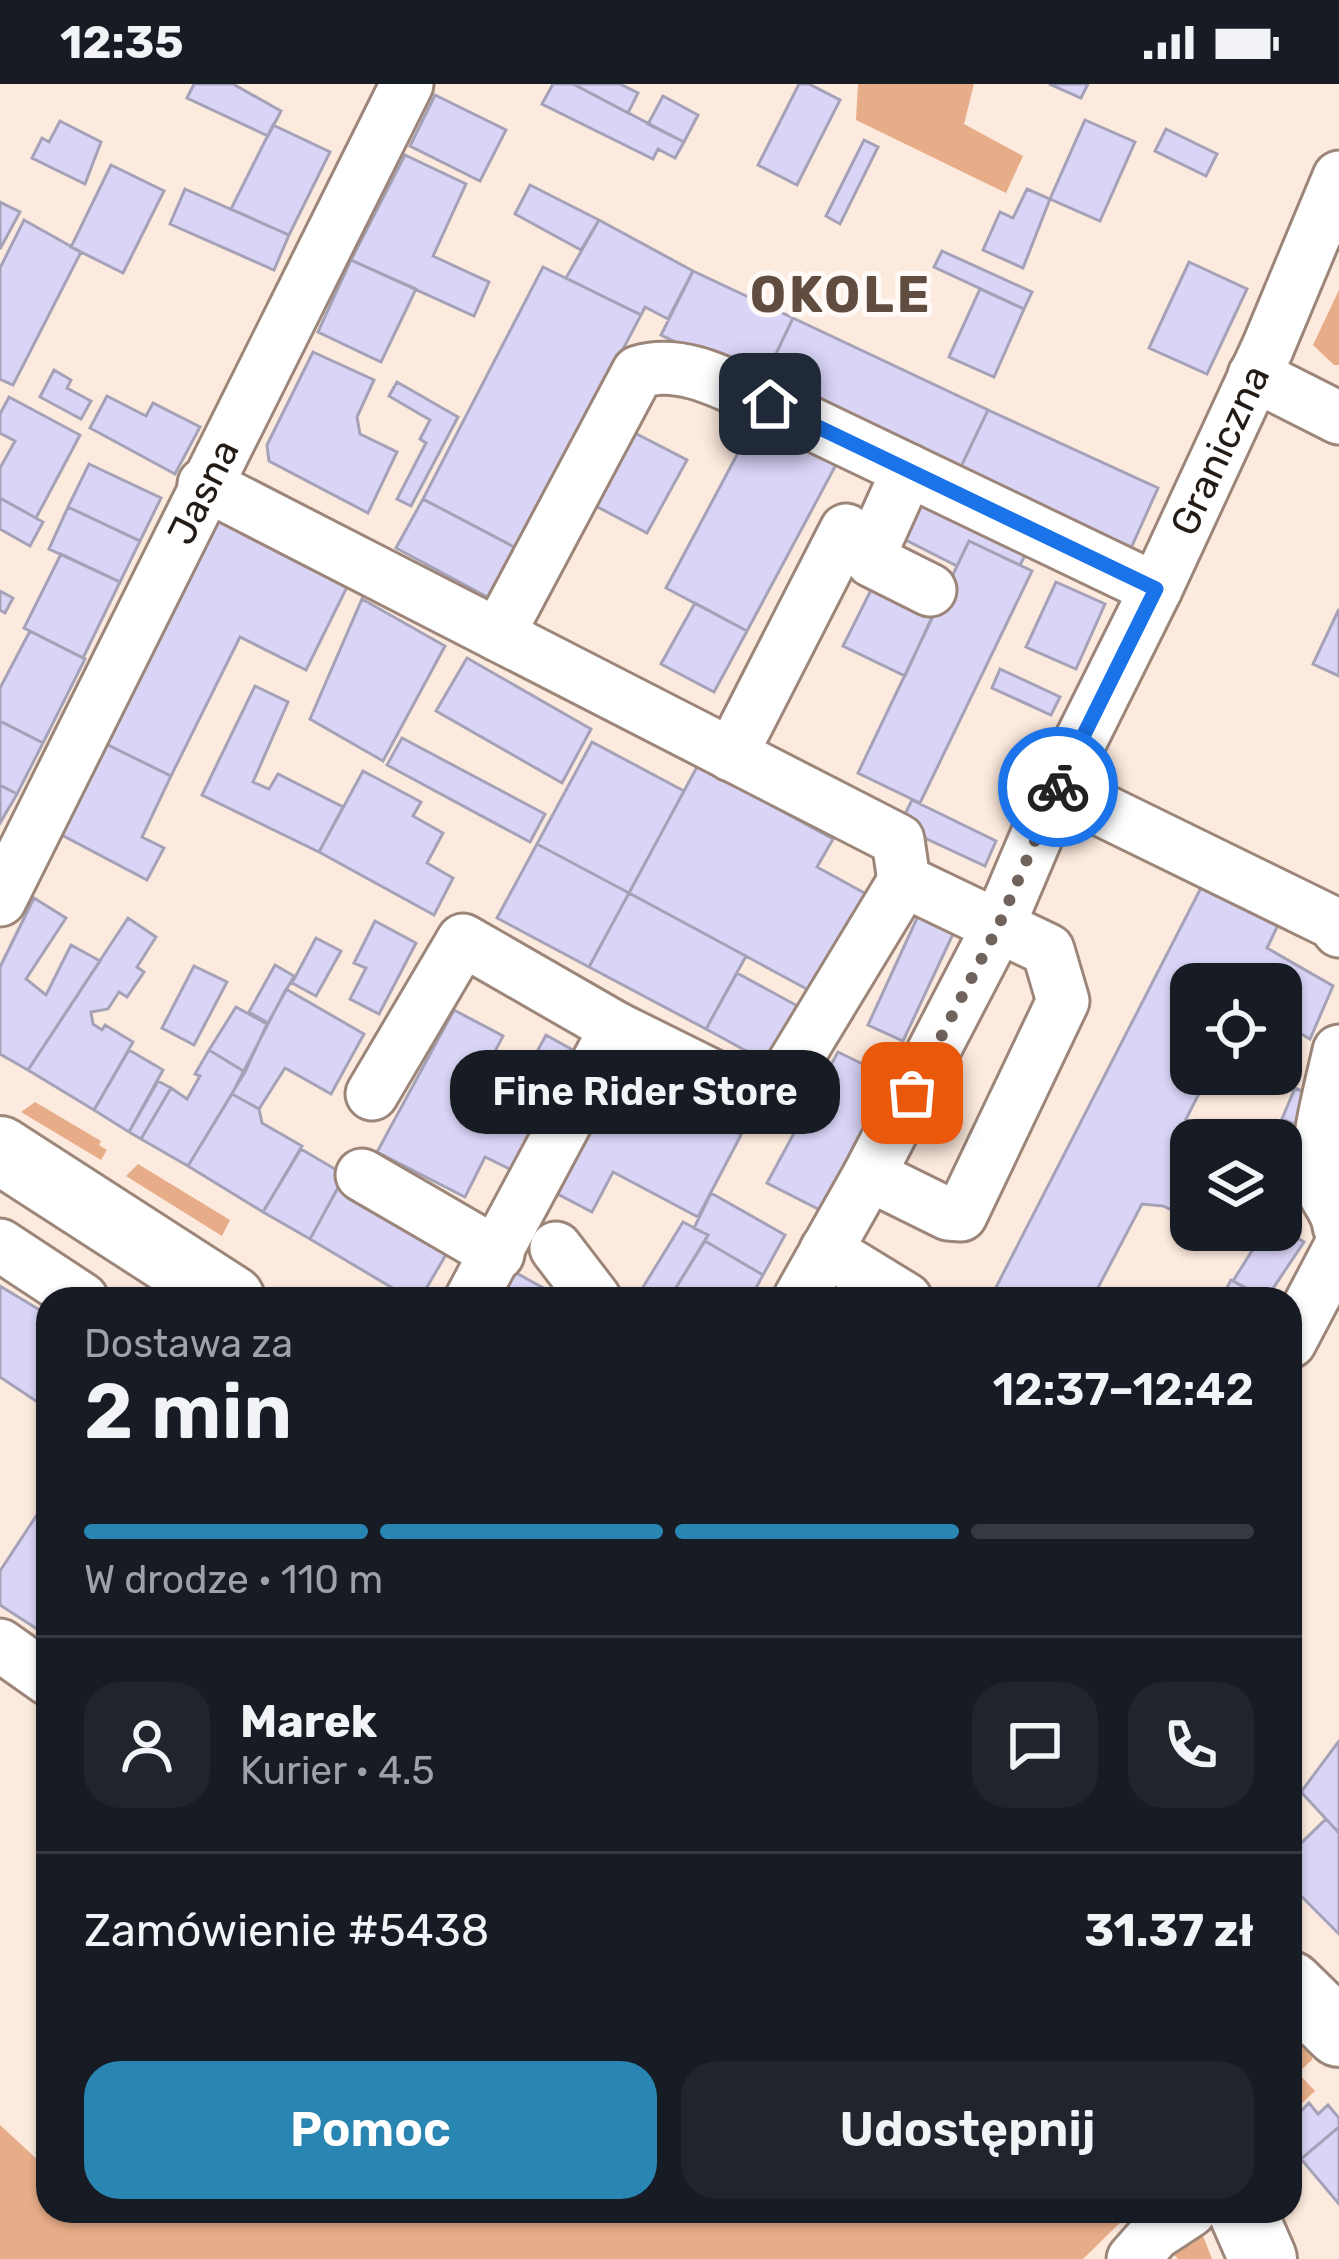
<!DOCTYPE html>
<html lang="pl">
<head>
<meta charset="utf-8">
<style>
  body { margin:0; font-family:Rubik,sans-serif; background:#20242c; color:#f1f3f6; height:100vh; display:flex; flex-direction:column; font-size:45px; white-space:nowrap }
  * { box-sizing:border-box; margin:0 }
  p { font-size:39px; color:#9ea1a6 }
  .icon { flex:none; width:66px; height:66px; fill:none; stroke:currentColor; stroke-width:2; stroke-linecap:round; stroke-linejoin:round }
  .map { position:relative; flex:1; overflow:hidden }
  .panel { position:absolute; left:36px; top:1203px; width:1266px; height:936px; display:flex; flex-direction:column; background:#171b24; border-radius:36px; box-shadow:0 3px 9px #0004 }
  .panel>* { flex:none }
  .controls { position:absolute; left:1170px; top:879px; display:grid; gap:24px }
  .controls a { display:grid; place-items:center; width:132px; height:132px; border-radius:24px; background:#171b24; box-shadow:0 3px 9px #0004; font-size:60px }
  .pin { position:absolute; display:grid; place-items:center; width:102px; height:102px; color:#fff; margin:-51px; border-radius:24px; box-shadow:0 6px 18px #0006 }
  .courier { position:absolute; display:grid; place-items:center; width:120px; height:120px; margin:-60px; border:9px solid #1a73e8; border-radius:50%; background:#fff; color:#222; box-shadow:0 3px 15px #0007 }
  .bubble { position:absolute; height:84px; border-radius:36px; background:#171b24; box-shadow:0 3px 9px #0004; font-size:39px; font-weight:600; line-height:84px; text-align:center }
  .headline em { font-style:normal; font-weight:600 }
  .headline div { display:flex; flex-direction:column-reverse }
  .headline { display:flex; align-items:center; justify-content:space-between; height:204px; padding:0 48px }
  h1 { font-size:78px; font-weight:600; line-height:90px }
  .bar { display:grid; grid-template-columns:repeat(4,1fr); gap:18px 12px; align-content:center; height:144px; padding:0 48px }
  .bar i { height:15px; border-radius:9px; background:#363941 }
  .bar .on { background:#2985b2 }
  .bar p { grid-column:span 4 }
  .line { display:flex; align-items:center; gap:30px; padding:0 48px; border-top:3px solid #363941 }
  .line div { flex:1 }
  .round { display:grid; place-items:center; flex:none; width:126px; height:126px; border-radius:36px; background:#20242c }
  .cta { display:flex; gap:24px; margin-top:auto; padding:24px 48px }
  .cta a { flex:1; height:138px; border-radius:36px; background:#2985b2; color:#fff; font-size:48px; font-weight:600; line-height:138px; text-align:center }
  .cta a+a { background:#20242c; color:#f1f3f6 }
  .status { display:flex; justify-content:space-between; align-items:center; height:84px; padding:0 60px; background:#171b24; direction:ltr }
  .status svg { height:33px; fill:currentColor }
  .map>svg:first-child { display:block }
  .green { fill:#e7ad88 }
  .building { fill:#dad5f7; stroke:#a5a2b8; stroke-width:3 }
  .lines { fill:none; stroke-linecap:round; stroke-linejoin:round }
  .minor-casing { stroke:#9c8679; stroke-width:57 }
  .major-casing { stroke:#9c8679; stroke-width:72 }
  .minor { stroke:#fff; stroke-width:51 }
  .major { stroke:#fff; stroke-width:66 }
  .done { stroke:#6f635c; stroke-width:12; stroke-dasharray:0 21.6 }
  .route { stroke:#1a73e8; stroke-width:15 }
  .labels { text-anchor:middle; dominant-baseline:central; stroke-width:10; stroke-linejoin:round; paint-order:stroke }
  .street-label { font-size:39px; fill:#231b16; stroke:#fffaf7 }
  .district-label { font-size:51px; font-weight:bold; letter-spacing:3px; fill:#604d40; stroke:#fffaf7 }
</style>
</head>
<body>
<div class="status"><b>12:35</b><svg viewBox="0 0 49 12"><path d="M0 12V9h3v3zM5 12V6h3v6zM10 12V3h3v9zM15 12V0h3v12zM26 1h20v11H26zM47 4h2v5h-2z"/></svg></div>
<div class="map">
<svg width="1339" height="2175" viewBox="0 0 1339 2175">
  <rect width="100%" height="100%" fill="#fdeade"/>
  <!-- green -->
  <path class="green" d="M 858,0 L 974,0 L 964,40 L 1023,72 L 1006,109 L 856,36 Z
    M 1339,206 L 1339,281 L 1334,281 L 1313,261 Z
    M 35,1018 L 101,1057 L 99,1061 L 107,1066 L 101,1076 L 21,1028 Z
    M 138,1080 L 230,1136 L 222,1152 L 126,1092 Z
    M 1290,1930 L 1312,1956 L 1312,1976 L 1298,1989 L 1315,2007 L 1290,2030 Z
    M 0,2041 L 40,2078 L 48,2070 L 48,2127 L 1132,2127 L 1083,2175 L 0,2175 Z
    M 1200,2144 L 1212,2175 L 1178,2175 L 1163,2159 Z"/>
  <!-- building -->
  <path class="building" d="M 194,0 L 233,0 L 281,27 L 268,52 L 187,14 Z
    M 553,0 L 573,0 L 684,58 L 675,74 L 658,65 L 653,75 L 542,20 Z
    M 573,0 L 620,0 L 638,9 L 628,29 Z
    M 799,0 L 809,0 L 840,16 L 797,101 L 758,81 Z
    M 1049,0 L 1088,0 L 1081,14 Z
    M 435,11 L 506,46 L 480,97 L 410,62 Z
    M 663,12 L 698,31 L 684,58 L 648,40 Z
    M 1085,36 L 1135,58 L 1100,137 L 1050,115 Z
    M 60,37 L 101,58 L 85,100 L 32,74 L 42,54 L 49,58 Z
    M 273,41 L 330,68 L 289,151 L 231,125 Z
    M 1166,45 L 1217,70 L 1206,92 L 1155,67 Z
    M 864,56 L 878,63 L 840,140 L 826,132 Z
    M 405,71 L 466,100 L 433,172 L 489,198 L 474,232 L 351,176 Z
    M 111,81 L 164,107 L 123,189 L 71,163 Z
    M 530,101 L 599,136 L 581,166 L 515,130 Z
    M 185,105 L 289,151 L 274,186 L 170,140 Z
    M 1027,105 L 1050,115 L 1023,184 L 983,166 L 1000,128 L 1013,134 Z
    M 0,118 L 20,128 L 0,165 Z
    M 24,136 L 81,168 L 13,301 L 0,295 L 0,184 Z
    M 599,136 L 693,187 L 668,235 L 645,223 L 641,231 L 566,194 Z
    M 942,167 L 1032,208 L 1024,225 L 934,183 Z
    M 351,176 L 416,205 L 381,278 L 318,248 Z
    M 1189,178 L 1247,205 L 1207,290 L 1149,264 Z
    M 543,183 L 641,231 L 518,465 L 423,415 Z
    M 693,187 L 793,234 L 762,299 L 661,251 Z
    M 980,205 L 1024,225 L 994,293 L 949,273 Z
    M 793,234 L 988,326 L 957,391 L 762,299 Z
    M 313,268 L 374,296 L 357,333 L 360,350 L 397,368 L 368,429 L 269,377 L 267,361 Z
    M 54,286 L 71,296 L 67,304 L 91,317 L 81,335 L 40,313 Z
    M 397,298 L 458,333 L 411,422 L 397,415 L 426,359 L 420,355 L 430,336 L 389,312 Z
    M 107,312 L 146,332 L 153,319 L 200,343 L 175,390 L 90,344 Z
    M 9,313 L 80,351 L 36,434 L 0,414 L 0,384 L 15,357 L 0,349 L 0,330 Z
    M 988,326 L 1158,404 L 1127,473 L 957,391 Z
    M 755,337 L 838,377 L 747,547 L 666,504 Z
    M 629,346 L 687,376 L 647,449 L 590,419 Z
    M 89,380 L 161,414 L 140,457 L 68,423 Z
    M 917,400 L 1032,458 L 1020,481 L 969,457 L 957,482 L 892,449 Z
    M 0,414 L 43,438 L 30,462 L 0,445 Z
    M 423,415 L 518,465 L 491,515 L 396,464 Z
    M 68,423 L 140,457 L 120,498 L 49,465 Z
    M 221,428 L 352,493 L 306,586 L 240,553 L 171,692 L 106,660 Z
    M 969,457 L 1032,487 L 920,719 L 858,689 Z
    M 61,470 L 120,498 L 83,574 L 24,544 Z
    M 1056,498 L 1105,520 L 1076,585 L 1026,563 Z
    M 872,504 L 932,533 L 905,592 L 843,562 Z
    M 0,507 L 13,514 L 5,529 L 0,526 Z
    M 362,515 L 445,562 L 383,677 L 310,635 Z
    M 695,519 L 747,547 L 714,608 L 661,580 Z
    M 1339,525 L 1339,592 L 1313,580 Z
    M 30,547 L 85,575 L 43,659 L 0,637 L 0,604 Z
    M 467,574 L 591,645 L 562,699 L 436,627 Z
    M 1000,585 L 1060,613 L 1051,631 L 992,604 Z
    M 255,602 L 288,618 L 253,698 L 269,705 L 278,690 L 343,723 L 319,768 L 202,711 Z
    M 0,637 L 43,659 L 17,710 L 0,701 Z
    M 402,654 L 545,730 L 530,758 L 387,681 Z
    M 592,658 L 684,707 L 629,809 L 537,760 Z
    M 106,660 L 171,692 L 142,753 L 164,764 L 147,796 L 60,750 Z
    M 698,681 L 833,755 L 817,783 L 870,812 L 816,910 L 629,809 Z
    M 363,687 L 421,718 L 413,732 L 443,749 L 427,779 L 453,794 L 434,831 L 319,768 Z
    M 0,701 L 17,710 L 0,739 Z
    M 912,716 L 996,757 L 985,782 L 899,742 Z
    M 537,760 L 629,809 L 589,883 L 497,834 Z
    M 1205,796 L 1281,835 L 1267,864 L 1333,902 L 1310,955 L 1281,938 L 1281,900 L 1191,900 L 1191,990 L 1209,990 L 1186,1035 L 1230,1056 L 1191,1056 L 1191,1135 L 1163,1122 L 1142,1120 L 1092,1215 L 990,1215 Z
    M 629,809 L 746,872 L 706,945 L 589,883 Z
    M 34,814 L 66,834 L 26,895 L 46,911 L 71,861 L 100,877 L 28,986 L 0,970 L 0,883 Z
    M 918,832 L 954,848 L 903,957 L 868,941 Z
    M 128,834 L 156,853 L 137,883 L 144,888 L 127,913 L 119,908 L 108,925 L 91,928 L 93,940 L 102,946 L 105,941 L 133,958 L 94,1026 L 28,986 Z
    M 375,837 L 416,859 L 379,930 L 350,915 L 366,884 L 354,879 Z
    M 316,854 L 341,867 L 316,912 L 292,899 Z
    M 275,881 L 294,892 L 268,939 L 249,928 Z
    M 194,882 L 227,898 L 194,961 L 162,944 Z
    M 737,889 L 803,925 L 772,981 L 706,945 Z
    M 286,905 L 364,950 L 331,1010 L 285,984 L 259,1025 L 232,1010 Z
    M 236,923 L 267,940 L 245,988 L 209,966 Z
    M 454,926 L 503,952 L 460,1035 L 476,1042 L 483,1030 L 499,1038 L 546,951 L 589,975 L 526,1093 L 485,1073 L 465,1113 L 377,1068 Z
    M 129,966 L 163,986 L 129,1048 L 94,1026 Z
    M 209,966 L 245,988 L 188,1082 L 141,1055 L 171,1004 L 187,1015 L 200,992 L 195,990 Z
    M 838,968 L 897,997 L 830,1131 L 767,1099 Z
    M 617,985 L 741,1051 L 698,1133 L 613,1088 L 592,1128 L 552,1107 Z
    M 158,997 L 171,1004 L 141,1055 L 129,1048 Z
    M 1295,1004 L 1316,1013 L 1303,1044 L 1282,1035 Z
    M 232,1010 L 259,1025 L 262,1039 L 302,1062 L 263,1128 L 188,1082 Z
    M 301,1065 L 345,1091 L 310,1155 L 263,1128 Z
    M 341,1098 L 451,1162 L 420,1215 L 411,1215 L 310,1155 Z
    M 711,1109 L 785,1151 L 763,1191 L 705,1157 L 708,1151 L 694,1144 Z
    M 683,1138 L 708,1151 L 669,1215 L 640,1215 L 637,1213 Z
    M 1281,1144 L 1304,1158 L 1266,1215 L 1233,1197 L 1265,1146 Z
    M 705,1157 L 763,1191 L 750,1215 L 669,1215 Z
    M 511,1186 L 563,1215 L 495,1215 Z
    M 1231,1196 L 1263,1213 L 1262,1215 L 1221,1215 Z
    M 0,1202 L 48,1231 L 48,1325 L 0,1293 Z
    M 48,1414 L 48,1552 L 0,1521 L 0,1487 Z
    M 1339,1657 L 1339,1749 L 1301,1708 Z
    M 1326,1735 L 1339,1749 L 1339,1850 L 1290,1801 L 1290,1770 Z
    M 1309,2019 L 1318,2030 L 1328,2021 L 1339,2034 L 1339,2043 L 1301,2075 L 1290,2063 L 1290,2038 Z
    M 1339,2043 L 1339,2120 L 1301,2075 Z"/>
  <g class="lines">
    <defs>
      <g id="minor">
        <path d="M 1254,291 L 1339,334"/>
        <path d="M 908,386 L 872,466 L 872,477 L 930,506"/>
        <path d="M 204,400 L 898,756 L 904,797 L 1048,866 L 1063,917 L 961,1131 L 948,1130 L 869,1091"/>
        <path d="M 498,551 L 638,288 C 683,274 729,302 770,320 L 1156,505"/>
        <path d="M 731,671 L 846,446"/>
        <path d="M 1057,704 L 1333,839 L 1339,847"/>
        <path id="s1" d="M 0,816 L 407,0"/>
        <path d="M 1339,967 C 1333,995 1311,1075 1320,1099 C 1325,1116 1337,1124 1339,1142"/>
        <path d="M 372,1010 L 463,856 L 616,944 L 769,1020 L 904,797"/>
        <path d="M 362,1091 L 498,1170"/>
        <path d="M 0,1161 L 82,1215"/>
        <path d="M 556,1164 L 595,1215"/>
        <path d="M 826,1166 L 906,1215"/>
        <path d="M 471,1215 L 616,944"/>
        <path id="s2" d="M 799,1215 L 869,1091 L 998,843 L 1057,704 L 1156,505 L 1268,263 L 1339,93"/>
        <path d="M 1290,1258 L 1339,1165"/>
        <path d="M 0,1561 L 48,1595"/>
        <path d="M 1133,2175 L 1155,2150 L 1190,2127"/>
      </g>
      <path id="major" d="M 0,1066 L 231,1215
        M 1290,1901 L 1339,1949
        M 1242,2127 L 1263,2175"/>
    </defs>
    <!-- minor casing -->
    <use href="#minor" class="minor-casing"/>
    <!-- major casing -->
    <use href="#major" class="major-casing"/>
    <!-- minor -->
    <use href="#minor" class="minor"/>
    <!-- major -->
    <use href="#major" class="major"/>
  </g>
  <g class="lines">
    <!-- done -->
    <path class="done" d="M 912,1009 L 998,843 L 1058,703"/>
    <!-- route -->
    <path class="route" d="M 770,320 L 1156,505 L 1058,703"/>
  </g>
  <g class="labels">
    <!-- street labels -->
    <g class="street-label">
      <text stroke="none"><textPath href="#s2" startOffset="948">Graniczna</textPath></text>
      <text stroke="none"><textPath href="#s1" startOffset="456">Jasna</textPath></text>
    </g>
    <!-- district labels -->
    <g class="district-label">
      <text x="841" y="210">OKOLE</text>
    </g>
  </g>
</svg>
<div class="controls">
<a><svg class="icon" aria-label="locate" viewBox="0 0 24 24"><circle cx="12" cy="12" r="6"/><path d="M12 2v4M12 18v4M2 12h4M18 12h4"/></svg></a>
<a><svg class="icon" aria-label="layers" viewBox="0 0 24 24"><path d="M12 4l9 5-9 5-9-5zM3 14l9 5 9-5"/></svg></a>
</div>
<div class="pin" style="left:912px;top:1009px;background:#ea580c"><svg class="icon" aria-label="bag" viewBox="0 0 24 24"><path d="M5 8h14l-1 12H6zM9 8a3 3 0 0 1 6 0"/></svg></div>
<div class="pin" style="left:770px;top:320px;background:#1f2937"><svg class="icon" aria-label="home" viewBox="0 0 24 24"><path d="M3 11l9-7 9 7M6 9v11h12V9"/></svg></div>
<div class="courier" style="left:1058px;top:703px"><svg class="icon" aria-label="bike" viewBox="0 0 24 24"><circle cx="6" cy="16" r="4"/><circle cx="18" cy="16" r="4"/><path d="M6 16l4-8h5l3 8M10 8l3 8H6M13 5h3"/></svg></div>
<div class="bubble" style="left:450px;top:966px;width:390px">Fine Rider Store</div>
<section class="panel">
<div class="headline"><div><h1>2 min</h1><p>Dostawa za</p></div><em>12:37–12:42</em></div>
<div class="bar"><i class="on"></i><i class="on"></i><i class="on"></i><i></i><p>W drodze · 110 m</p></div>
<div class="line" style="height:216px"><a class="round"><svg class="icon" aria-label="person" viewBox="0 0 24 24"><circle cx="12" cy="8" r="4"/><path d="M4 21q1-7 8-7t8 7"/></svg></a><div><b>Marek</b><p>Kurier · 4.5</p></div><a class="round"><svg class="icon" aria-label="chat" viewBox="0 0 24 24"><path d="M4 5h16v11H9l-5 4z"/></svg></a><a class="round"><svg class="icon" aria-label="phone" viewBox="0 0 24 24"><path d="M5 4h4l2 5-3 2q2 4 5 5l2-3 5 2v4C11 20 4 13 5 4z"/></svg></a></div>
<div class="line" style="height:156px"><div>Zamówienie #5438</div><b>31.37 zł</b></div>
<div class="cta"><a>Pomoc</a><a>Udostępnij</a></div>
</section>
</div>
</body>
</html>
